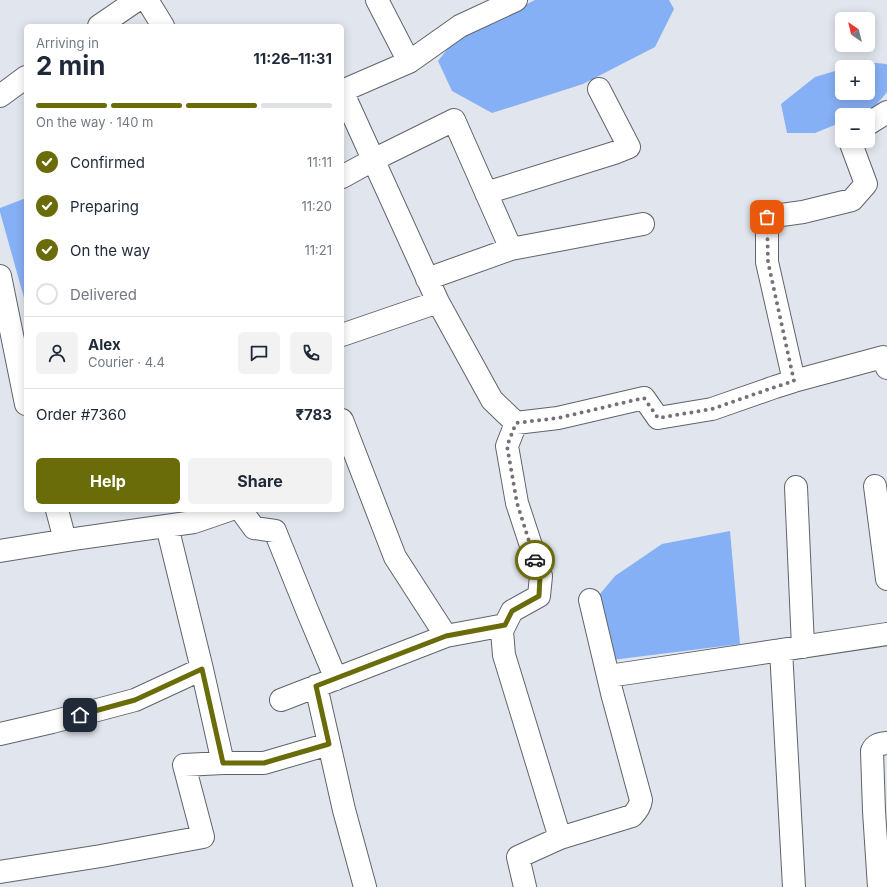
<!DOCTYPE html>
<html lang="en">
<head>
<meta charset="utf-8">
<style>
  body { margin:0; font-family:Inter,sans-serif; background:#f2f2f3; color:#1f2937; height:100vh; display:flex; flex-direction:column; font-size:15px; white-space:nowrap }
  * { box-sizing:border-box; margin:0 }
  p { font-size:13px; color:#747a83 }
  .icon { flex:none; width:22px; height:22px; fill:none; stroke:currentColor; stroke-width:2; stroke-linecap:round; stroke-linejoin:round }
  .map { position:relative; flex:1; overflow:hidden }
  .sheet { position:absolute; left:24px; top:24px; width:320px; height:488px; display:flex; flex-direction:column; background:#fff; border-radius:6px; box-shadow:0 2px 10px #0003 }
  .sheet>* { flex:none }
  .needle { width:26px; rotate:325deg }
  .buttons { position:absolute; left:835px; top:12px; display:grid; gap:8px }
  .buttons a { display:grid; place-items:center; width:40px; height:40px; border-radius:6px; background:#fff; box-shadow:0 2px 10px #0003; font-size:20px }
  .pin { position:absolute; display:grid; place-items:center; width:34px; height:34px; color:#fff; margin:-17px; border-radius:8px; box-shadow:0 2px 6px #0006 }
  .courier { position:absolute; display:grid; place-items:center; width:40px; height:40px; margin:-20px; border:3px solid #6a6b09; border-radius:50%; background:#fff; color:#222; box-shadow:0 1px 5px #0007 }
  .summary em { font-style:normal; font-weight:700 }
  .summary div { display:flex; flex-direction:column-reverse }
  .summary { display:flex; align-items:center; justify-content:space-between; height:68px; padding:0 12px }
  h1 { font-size:26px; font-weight:700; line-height:30px }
  .bar { display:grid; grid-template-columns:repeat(4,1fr); gap:6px 4px; align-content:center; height:48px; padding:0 12px }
  .bar i { height:5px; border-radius:3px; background:#e0e1e3 }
  .bar .active { background:#6a6b09 }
  .bar p { grid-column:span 4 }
  .line { display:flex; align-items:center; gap:10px; padding:0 12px; border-top:1px solid #e0e1e3 }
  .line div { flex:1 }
  .round { display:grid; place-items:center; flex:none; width:42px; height:42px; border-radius:6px; background:#f2f2f3 }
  ol { padding:0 12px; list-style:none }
  li { display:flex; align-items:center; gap:12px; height:44px }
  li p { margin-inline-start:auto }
  li .icon { padding:4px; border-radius:50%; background:#6a6b09; color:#fff; stroke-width:4 }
  li:last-child { color:#747a83 }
  li i { width:22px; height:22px; border:2px solid #e0e1e3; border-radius:50% }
  .action { display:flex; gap:8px; margin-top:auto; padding:8px 12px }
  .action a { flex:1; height:46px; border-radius:6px; background:#6a6b09; color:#fff; font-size:16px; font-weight:700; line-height:46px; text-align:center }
  .action a+a { background:#f2f2f3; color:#1f2937 }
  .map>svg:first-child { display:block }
  .water { fill:#86b0f5 }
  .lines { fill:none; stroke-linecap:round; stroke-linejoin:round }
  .minor-casing { stroke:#60646a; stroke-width:24 }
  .minor { stroke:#fff; stroke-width:22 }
  .done { stroke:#717377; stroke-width:4; stroke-dasharray:0 7.2 }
  .route { stroke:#6a6b09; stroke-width:5 }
</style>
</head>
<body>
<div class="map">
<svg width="887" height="887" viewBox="0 0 887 887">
  <rect width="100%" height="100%" fill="#e1e5ed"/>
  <!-- water -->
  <path class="water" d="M 535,0 L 669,0 L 674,9 L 655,47 L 583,84 L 492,113 L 452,91 L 438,61 L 452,43 Z
    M 866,62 L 886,64 L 887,65 L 887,92 L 873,109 L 859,115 L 842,115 L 842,122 L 815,133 L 787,133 L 781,104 L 815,77 L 842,69 L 842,93 L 868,93 L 868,67 L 848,67 Z
    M 26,198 L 26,305 L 0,212 L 0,208 Z
    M 730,531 L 740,644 L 612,660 L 595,600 L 615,576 L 662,544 Z"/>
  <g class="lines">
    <defs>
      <path id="minor" d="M 147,0 L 163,26
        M 377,0 L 409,62
        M 516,0 L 460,26 L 409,62 L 342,91 L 438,302 L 492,400 L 516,423 L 558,418 L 644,398 L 658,418 L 712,409 L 775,387 L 794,381 L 767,262 L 767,217 L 803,212 L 852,200 L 866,184 L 850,141
        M 99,26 L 137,0
        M 0,96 L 26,77
        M 868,124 L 887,112
        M 342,177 L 373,160 L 454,120 L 511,249
        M 486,193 L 614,153 L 629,147 L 599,89
        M 0,276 L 26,404
        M 427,279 L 511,249 L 643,224
        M 342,335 L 438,302
        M 794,381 L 883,357 L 887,368
        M 342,420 L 395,557 L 446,636
        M 516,423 L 507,446 L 517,503 L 541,576 L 539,596 L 512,611 L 502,631 L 504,655 L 560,838 L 518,857 L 525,887
        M 875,486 L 887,579
        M 796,487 L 803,647
        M 57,510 L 65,540
        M 241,510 L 254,528 L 275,531 L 307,610 L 336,679
        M 167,526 L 202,669 L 223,763
        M 0,551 L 74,539 L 194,522 L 229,510
        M 781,650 L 794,887
        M 609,676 L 887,634
        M 316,686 L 344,810 L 365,887
        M 281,700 L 446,636 L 505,625
        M 0,734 L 52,722 L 135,700 L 202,669
        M 560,838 L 632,816 C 637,811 640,807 641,800 L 612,693 L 590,600
        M 0,872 L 101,856 L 203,837 L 184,765 L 223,763 L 264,763 L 329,744
        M 879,887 L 874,811 L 872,751 C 875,744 880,744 887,743"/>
    </defs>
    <!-- minor casing -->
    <use href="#minor" class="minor-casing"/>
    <!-- minor -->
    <use href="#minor" class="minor"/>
  </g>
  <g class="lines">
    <!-- done -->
    <path class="done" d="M 535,560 L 517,503 L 507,446 L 516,423 L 558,418 L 644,398 L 658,418 L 712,409 L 775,387 L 794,381 L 768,262 L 767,217"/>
    <!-- route -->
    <path class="route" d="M 80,715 L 135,700 L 202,669 L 223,763 L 264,763 L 329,744 L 316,686 L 446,636 L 505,625 L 512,611 L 539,596 L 540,576 L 535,560"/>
  </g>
</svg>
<div class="buttons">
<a><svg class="needle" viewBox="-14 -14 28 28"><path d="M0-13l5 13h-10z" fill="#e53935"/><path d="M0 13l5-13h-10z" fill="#747a83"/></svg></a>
<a>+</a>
<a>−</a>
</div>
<div class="pin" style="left:767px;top:217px;background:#ea580c"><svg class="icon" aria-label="bag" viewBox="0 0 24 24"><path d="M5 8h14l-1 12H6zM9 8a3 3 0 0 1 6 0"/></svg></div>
<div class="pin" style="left:80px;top:715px;background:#1f2937"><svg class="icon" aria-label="home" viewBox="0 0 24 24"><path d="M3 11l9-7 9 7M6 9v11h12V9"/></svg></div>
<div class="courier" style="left:535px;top:560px"><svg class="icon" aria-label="car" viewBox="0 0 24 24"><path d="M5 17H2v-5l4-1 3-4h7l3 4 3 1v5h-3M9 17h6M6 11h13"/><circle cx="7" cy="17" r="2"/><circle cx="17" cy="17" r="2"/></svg></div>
<section class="sheet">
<div class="summary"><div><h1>2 min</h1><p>Arriving in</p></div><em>11:26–11:31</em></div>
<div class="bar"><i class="active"></i><i class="active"></i><i class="active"></i><i></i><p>On the way · 140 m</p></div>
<ol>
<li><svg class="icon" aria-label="check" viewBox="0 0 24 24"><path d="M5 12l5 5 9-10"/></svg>Confirmed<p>11:11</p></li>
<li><svg class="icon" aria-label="check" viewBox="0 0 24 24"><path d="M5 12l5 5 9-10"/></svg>Preparing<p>11:20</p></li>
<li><svg class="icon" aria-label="check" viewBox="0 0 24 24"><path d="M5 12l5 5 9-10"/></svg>On the way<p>11:21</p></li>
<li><i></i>Delivered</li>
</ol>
<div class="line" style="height:72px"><a class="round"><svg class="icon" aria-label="person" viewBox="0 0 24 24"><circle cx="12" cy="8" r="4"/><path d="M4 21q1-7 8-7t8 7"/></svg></a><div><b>Alex</b><p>Courier · 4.4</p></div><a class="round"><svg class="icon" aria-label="chat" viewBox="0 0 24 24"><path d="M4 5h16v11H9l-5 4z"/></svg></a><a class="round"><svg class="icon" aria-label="phone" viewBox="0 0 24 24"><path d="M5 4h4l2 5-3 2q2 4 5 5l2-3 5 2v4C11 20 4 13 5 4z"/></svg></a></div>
<div class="line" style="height:52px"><div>Order #7360</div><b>₹783</b></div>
<div class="action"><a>Help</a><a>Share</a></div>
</section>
</div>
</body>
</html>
